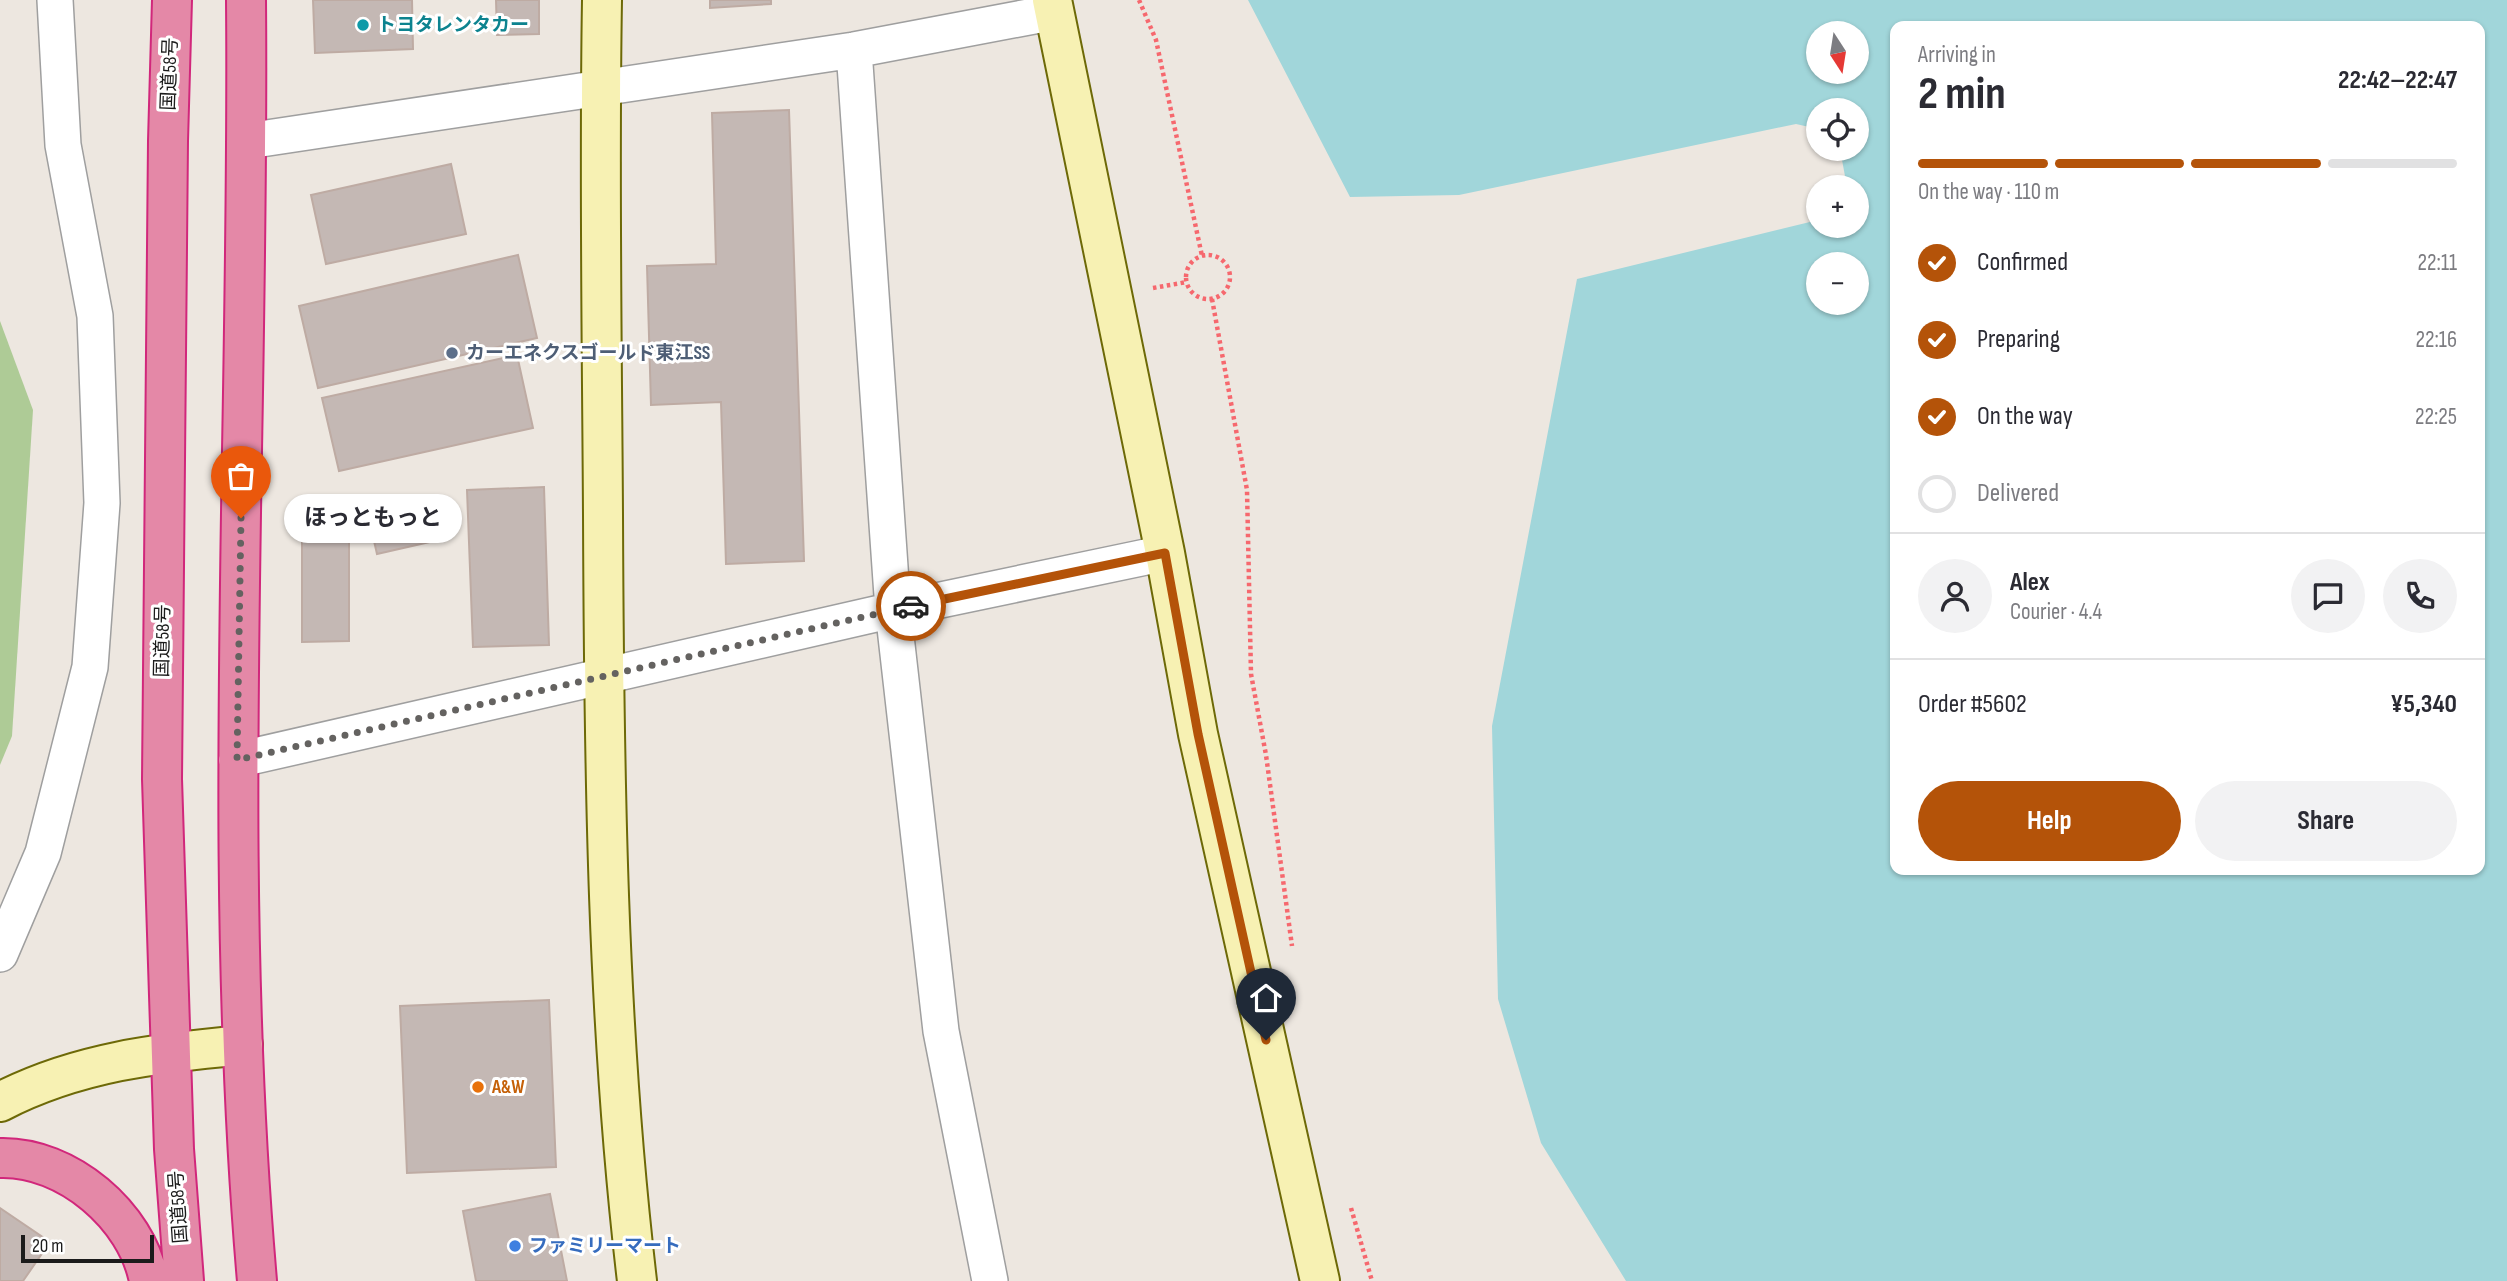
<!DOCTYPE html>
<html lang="en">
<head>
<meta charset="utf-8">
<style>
  body { margin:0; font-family:"Sofia Sans Condensed","Noto Sans JP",sans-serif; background:#f2f2f3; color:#2b2b33; height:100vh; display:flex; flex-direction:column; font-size:26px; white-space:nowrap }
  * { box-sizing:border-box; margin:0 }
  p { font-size:23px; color:#7c7c81 }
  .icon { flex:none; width:38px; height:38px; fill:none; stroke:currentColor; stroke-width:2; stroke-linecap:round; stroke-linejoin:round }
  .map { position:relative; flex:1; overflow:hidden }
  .sheet { position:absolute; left:1890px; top:21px; width:595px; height:854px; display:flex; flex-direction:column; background:#fff; border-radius:14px; box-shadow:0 2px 5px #0004 }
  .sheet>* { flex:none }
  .needle { width:46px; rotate:168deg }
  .fabs { position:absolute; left:1806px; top:21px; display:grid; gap:14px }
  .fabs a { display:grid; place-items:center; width:63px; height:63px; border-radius:50%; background:#fff; box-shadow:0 2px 5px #0004; font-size:35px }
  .scale { position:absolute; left:21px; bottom:18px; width:133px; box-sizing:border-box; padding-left:7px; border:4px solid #1b1b1b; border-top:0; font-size:19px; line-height:24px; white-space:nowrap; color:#1b1b1b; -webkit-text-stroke:5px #fff; paint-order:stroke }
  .pin { position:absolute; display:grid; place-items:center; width:60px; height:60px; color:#fff; margin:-72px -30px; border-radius:50% 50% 50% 0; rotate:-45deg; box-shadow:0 0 7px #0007 }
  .pin .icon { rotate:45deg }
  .courier { position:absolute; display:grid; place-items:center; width:70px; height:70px; margin:-35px; border:5px solid #b45309; border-radius:50%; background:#fff; color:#222; box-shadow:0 2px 9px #0007 }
  .bubble { position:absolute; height:49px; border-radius:24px; background:#fff; box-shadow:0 2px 5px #0004; font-size:23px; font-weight:700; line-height:49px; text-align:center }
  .headline em { font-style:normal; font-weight:700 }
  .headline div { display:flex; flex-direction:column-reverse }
  .headline { display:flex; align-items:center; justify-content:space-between; height:119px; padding:0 28px }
  h1 { font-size:46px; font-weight:700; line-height:52px }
  .bar { display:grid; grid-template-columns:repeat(4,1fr); gap:10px 7px; align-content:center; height:84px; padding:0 28px }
  .bar i { height:9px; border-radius:5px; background:#e1e1e2 }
  .bar .on { background:#b45309 }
  .bar p { grid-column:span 4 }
  .line { display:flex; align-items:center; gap:18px; padding:0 28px; border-top:2px solid #e1e1e2 }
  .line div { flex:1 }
  .round { display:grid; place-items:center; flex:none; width:74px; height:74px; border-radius:37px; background:#f2f2f3 }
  ol { padding:0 28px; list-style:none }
  li { display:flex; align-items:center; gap:21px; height:77px }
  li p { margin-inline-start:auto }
  li .icon { padding:7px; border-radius:50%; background:#b45309; color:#fff; stroke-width:4 }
  li:last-child { color:#7c7c81 }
  li i { width:38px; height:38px; border:4px solid #e1e1e2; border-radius:50% }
  .primary-button { display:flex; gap:14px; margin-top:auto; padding:14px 28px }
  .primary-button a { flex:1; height:80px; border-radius:42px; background:#b45309; color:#fff; font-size:28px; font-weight:700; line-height:80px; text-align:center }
  .primary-button a+a { background:#f2f2f3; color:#2b2b33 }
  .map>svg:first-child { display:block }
  .forest { fill:#aecb96 }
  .water { fill:#a1d6da; fill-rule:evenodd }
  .building { fill:#c4b8b4; stroke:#beaba3; stroke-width:2 }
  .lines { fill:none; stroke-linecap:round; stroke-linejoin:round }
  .street-casing { stroke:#9f9f9f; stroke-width:38 }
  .secondary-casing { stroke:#6d6907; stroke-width:42 }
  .highway-casing { stroke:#d1277b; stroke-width:42 }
  .path { stroke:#f6686e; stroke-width:4.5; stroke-dasharray:3.5 3.5; stroke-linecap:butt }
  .street { stroke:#fff; stroke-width:35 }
  .secondary { stroke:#f7f1b3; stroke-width:38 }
  .highway { stroke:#e488a7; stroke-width:38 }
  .done { stroke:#646260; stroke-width:7; stroke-dasharray:0 12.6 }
  .route { stroke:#b45309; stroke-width:9 }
  .culture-dot { fill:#0f9aa8; stroke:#fff; stroke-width:2.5 }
  .service-dot { fill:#5c6f8a; stroke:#fff; stroke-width:2.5 }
  .food-dot { fill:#e8710a; stroke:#fff; stroke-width:2.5 }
  .shop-dot { fill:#3f7fe0; stroke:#fff; stroke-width:2.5 }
  .labels { text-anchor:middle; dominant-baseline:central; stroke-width:6; stroke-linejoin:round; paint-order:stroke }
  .culture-label { font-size:19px; font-weight:bold; fill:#0d838f; stroke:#fff; text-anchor:start }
  .street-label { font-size:19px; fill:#1b1b1b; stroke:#fff }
  .service-label { font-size:19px; font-weight:bold; fill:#4e5e75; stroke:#fff; text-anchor:start }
  .food-label { font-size:19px; font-weight:bold; fill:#c56008; stroke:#fff; text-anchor:start }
  .shop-label { font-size:19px; font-weight:bold; fill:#366cbe; stroke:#fff; text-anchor:start }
</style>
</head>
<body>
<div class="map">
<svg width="2507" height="1281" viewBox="0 0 2507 1281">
  <rect width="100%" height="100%" fill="#ede7e0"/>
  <!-- forest -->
  <path class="forest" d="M 0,321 L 33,410 L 12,736 L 0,765 Z"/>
  <!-- water -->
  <path class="water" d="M 1248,0 L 2507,0 L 2507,1281 L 1626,1281 L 1541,1143 L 1498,999 L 1492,726 L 1577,279 L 1818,220 L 1818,226 L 1857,226 L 1857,187 L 1847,187 L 1840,149 L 1857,149 L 1857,110 L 1818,110 L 1818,129 L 1796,124 L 1459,195 L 1350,197 ZM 1895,26 L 2480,26 L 2480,870 L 1895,870 ZM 1818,33 L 1857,33 L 1857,72 L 1818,72 ZM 1818,264 L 1857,264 L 1857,303 L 1818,303 Z"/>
  <!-- building -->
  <path class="building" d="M 313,0 L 412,0 L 413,49 L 315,53 Z
    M 496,0 L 539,0 L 539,34 L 497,35 Z
    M 710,0 L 771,0 L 771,4 L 710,8 Z
    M 789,110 L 804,561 L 726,564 L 721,402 L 651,405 L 647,266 L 716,264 L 712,113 Z
    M 451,164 L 466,234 L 326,264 L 311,195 Z
    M 518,255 L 537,338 L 318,388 L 299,306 Z
    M 517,355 L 533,428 L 339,471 L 322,398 Z
    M 544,487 L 549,645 L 473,647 L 467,490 Z
    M 435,503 L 443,539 L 377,554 L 369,519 Z
    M 349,536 L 349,641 L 302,642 L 302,537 Z
    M 549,1000 L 556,1167 L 407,1173 L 400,1006 Z
    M 550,1194 L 567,1281 L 476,1281 L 463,1211 Z
    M 0,1208 L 50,1242 L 23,1281 L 0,1281 Z"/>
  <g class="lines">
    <defs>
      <path id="street" d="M 854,50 L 893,610 L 941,1031 L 990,1281
        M 247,141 L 854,50 L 1055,12
        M 237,760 L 893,610 L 1165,553
        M 0,954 L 43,853 L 90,667 L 102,503 L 95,316 L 63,145 L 55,0"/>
      <path id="secondary" d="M 602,0 C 599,172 602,344 603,515 C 604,771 607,1027 637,1281
        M 1052,0 L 1165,553 L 1198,734 L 1320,1281
        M 0,1102 C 77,1062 158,1053 243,1045"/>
      <path id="highway" d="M 172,0 L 168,141 L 162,779 L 174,1149 L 184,1281
        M 246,0 C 250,427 220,855 257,1281
        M 0,1158 C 67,1156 137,1216 149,1281"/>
    </defs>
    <!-- street casing -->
    <use href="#street" class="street-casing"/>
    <!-- secondary casing -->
    <use href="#secondary" class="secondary-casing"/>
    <!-- highway casing -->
    <use href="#highway" class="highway-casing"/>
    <!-- path -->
    <path class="path" d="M 1139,0 L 1156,40 L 1202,256
      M1186 277a22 22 0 1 1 44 0a22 22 0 1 1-44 0Z
      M 1153,288 L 1187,282
      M 1212,299 L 1247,490 L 1251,674 L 1266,755 L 1292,946
      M 1351,1208 L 1372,1281"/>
    <!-- street -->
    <use href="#street" class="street"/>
    <!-- secondary -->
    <use href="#secondary" class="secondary"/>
    <!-- highway -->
    <use href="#highway" class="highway"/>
  </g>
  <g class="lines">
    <!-- done -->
    <path class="done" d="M 241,518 L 237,760 L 911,606"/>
    <!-- route -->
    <path class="route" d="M 911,606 L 1165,553 L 1198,734 L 1266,1040"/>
  </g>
  <!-- markers -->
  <circle class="culture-dot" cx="363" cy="25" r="7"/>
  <circle class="service-dot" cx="452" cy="353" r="7"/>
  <circle class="food-dot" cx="478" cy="1087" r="7"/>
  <circle class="shop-dot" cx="515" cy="1246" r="7"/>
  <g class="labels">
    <!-- culture labels -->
    <g class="culture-label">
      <text x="377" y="25">トヨタレンタカー</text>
    </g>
    <!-- street labels -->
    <g class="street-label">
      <text transform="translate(170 74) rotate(-88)">国道58号</text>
      <text transform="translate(163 641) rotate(-89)">国道58号</text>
      <text transform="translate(179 1207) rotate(-94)">国道58号</text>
    </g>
    <!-- service labels -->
    <g class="service-label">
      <text x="466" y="353">カーエネクスゴールド東江SS</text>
    </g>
    <!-- food labels -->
    <g class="food-label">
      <text x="492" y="1087">A&amp;W</text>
    </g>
    <!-- shop labels -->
    <g class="shop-label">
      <text x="529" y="1246">ファミリーマート</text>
    </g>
  </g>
</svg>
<div class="fabs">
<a><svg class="needle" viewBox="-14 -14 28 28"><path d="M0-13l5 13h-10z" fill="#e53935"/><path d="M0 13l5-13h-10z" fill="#7c7c81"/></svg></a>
<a><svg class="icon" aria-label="locate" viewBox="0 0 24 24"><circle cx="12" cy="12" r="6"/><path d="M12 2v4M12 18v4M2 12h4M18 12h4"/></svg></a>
<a>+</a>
<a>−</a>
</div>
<div class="scale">20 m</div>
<div class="pin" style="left:241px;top:518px;background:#ea580c"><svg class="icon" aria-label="bag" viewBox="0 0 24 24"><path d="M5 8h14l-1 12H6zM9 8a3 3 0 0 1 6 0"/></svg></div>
<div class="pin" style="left:1266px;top:1040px;background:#1f2937"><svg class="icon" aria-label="home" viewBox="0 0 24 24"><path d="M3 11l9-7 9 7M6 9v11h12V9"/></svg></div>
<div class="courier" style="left:911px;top:606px"><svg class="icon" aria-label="car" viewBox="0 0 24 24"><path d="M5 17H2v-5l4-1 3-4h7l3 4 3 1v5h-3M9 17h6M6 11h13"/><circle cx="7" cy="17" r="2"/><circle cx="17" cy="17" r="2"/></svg></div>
<div class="bubble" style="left:284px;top:494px;width:178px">ほっともっと</div>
<section class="sheet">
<div class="headline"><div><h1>2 min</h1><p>Arriving in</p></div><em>22:42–22:47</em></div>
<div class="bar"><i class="on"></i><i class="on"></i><i class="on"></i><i></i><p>On the way · 110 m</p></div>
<ol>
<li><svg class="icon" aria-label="check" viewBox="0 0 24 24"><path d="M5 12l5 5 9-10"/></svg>Confirmed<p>22:11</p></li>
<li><svg class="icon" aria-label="check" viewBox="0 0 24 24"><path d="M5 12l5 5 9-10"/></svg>Preparing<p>22:16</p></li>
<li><svg class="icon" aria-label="check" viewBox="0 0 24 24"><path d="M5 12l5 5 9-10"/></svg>On the way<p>22:25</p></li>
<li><i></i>Delivered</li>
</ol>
<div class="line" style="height:126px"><a class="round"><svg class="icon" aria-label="person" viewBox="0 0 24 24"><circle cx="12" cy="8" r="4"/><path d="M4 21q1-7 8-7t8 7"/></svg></a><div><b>Alex</b><p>Courier · 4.4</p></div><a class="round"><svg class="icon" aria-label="chat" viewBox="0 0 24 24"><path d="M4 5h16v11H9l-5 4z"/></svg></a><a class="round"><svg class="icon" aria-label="phone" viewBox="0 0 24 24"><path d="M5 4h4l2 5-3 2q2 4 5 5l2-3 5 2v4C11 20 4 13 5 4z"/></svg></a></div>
<div class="line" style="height:91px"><div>Order #5602</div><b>¥5,340</b></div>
<div class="primary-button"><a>Help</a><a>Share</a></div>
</section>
</div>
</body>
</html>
